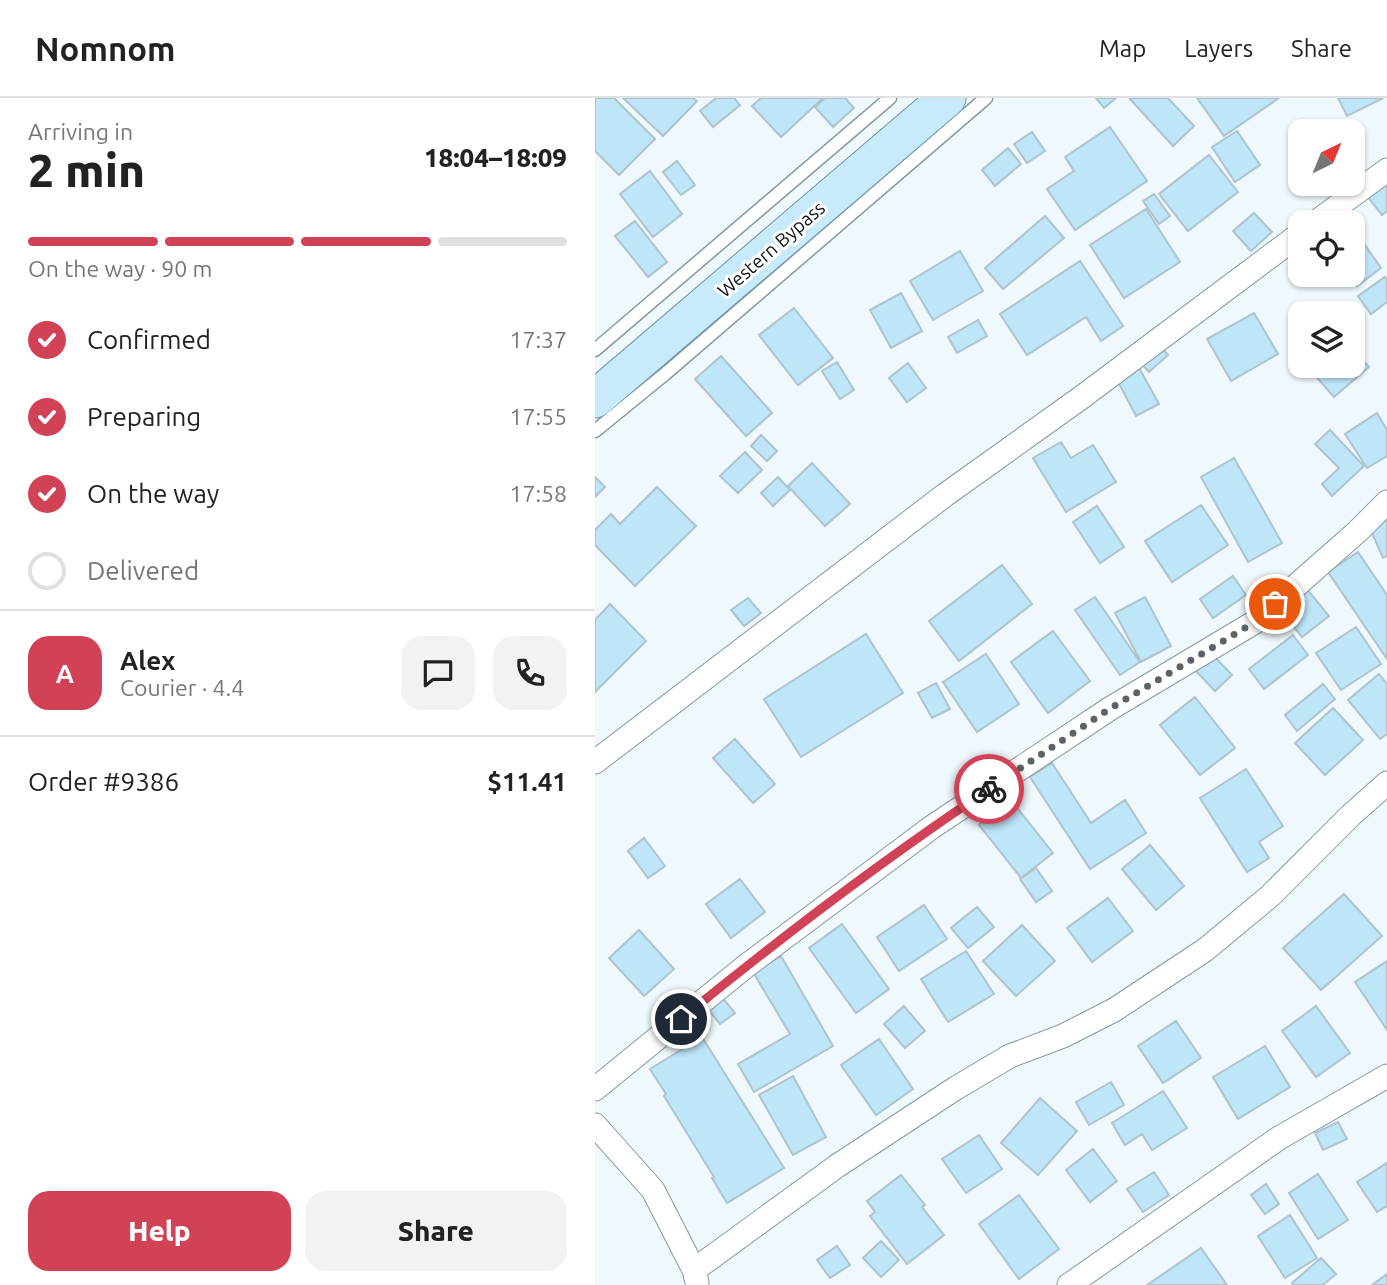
<!DOCTYPE html>
<html lang="en">
<head>
<meta charset="utf-8">
<style>
  body { margin:0; font-family:Ubuntu,sans-serif; background:#f2f2f2; color:#222; height:100vh; display:flex; flex-direction:column; font-size:26px; white-space:nowrap }
  * { box-sizing:border-box; margin:0 }
  p { font-size:23px; color:#767676 }
  .icon { flex:none; width:38px; height:38px; fill:none; stroke:currentColor; stroke-width:2; stroke-linecap:round; stroke-linejoin:round }
  .map { position:relative; flex:1; overflow:hidden }
  .side { display:flex; flex-direction:column; background:#fff; width:595px }
  .side>* { flex:none }
  .needle { width:46px; rotate:43deg }
  .fabs { position:absolute; left:693px; top:21px; display:grid; gap:14px }
  .fabs a { display:grid; place-items:center; width:77px; height:77px; border-radius:14px; background:#fff; box-shadow:0 2px 5px #0004; font-size:35px }
  .pin { position:absolute; display:grid; place-items:center; width:60px; height:60px; color:#fff; margin:-30px; border:4px solid #fff; border-radius:50%; box-shadow:0 2px 7px #0007 }
  .courier { position:absolute; display:grid; place-items:center; width:70px; height:70px; margin:-35px; border:5px solid #d24256; border-radius:50%; background:#fff; color:#222; box-shadow:0 2px 9px #0007 }
  .headline em { font-style:normal; font-weight:800 }
  .headline div { display:flex; flex-direction:column-reverse }
  .headline { display:flex; align-items:center; justify-content:space-between; height:119px; padding:0 28px }
  h1 { font-size:46px; font-weight:800; line-height:52px }
  .bar { display:grid; grid-template-columns:repeat(4,1fr); gap:10px 7px; align-content:center; height:84px; padding:0 28px }
  .bar i { height:9px; border-radius:5px; background:#e0e0e0 }
  .bar .on { background:#d24256 }
  .bar p { grid-column:span 4 }
  .line { display:flex; align-items:center; gap:18px; padding:0 28px; border-top:2px solid #e0e0e0 }
  .line div { flex:1 }
  .round { display:grid; place-items:center; flex:none; width:74px; height:74px; border-radius:21px; background:#f2f2f2 }
  ol { padding:0 28px; list-style:none }
  li { display:flex; align-items:center; gap:21px; height:77px }
  li p { margin-inline-start:auto }
  li .icon { padding:7px; border-radius:50%; background:#d24256; color:#fff; stroke-width:4 }
  li:last-child { color:#767676 }
  li i { width:38px; height:38px; border:4px solid #e0e0e0; border-radius:50% }
  .button { display:flex; gap:14px; margin-top:auto; padding:14px 28px }
  .button a { flex:1; height:80px; border-radius:21px; background:#d24256; color:#fff; font-size:28px; font-weight:800; line-height:80px; text-align:center }
  .button a+a { background:#f2f2f2; color:#222 }
  header { display:flex; align-items:center; gap:42px; box-sizing:border-box; height:98px; padding:0 35px; background:#fff; border-bottom:2px solid #e0e0e0 }
  header strong { font-size:33px }
  nav { display:flex; gap:38px; margin-inline-start:auto; font-size:24px }
  main { display:flex; flex:1; min-height:0 }
  .map>svg:first-child { display:block }
  .building { fill:#bee6f8; stroke:#adc3ce; stroke-width:2 }
  .lines { fill:none; stroke-linecap:round; stroke-linejoin:round }
  .service-casing { stroke:#8499a3; stroke-width:15 }
  .minor-casing { stroke:#8499a3; stroke-width:25 }
  .primary-casing { stroke:#6d96a9; stroke-width:39 }
  .service { stroke:#fff; stroke-width:12 }
  .minor { stroke:#fff; stroke-width:23 }
  .primary { stroke:#c7ebfa; stroke-width:37 }
  .done { stroke:#5b6367; stroke-width:7; stroke-dasharray:0 12.6 }
  .route { stroke:#d24256; stroke-width:9 }
  .labels { text-anchor:middle; dominant-baseline:central; stroke-width:6; stroke-linejoin:round; paint-order:stroke }
  .street-label { font-size:19px; fill:#0b1317; stroke:#fff }
</style>
</head>
<body>
<header>
<strong>Nomnom</strong>
<nav><a>Map</a><a>Layers</a><a>Share</a></nav>
</header>
<main>
<section class="side">
<div class="headline"><div><h1>2 min</h1><p>Arriving in</p></div><em>18:04–18:09</em></div>
<div class="bar"><i class="on"></i><i class="on"></i><i class="on"></i><i></i><p>On the way · 90 m</p></div>
<ol>
<li><svg class="icon" aria-label="check" viewBox="0 0 24 24"><path d="M5 12l5 5 9-10"/></svg>Confirmed<p>17:37</p></li>
<li><svg class="icon" aria-label="check" viewBox="0 0 24 24"><path d="M5 12l5 5 9-10"/></svg>Preparing<p>17:55</p></li>
<li><svg class="icon" aria-label="check" viewBox="0 0 24 24"><path d="M5 12l5 5 9-10"/></svg>On the way<p>17:58</p></li>
<li><i></i>Delivered</li>
</ol>
<div class="line" style="height:126px"><b class="round" style="background:#d24256;color:#fff">A</b><div><b>Alex</b><p>Courier · 4.4</p></div><a class="round"><svg class="icon" aria-label="chat" viewBox="0 0 24 24"><path d="M4 5h16v11H9l-5 4z"/></svg></a><a class="round"><svg class="icon" aria-label="phone" viewBox="0 0 24 24"><path d="M5 4h4l2 5-3 2q2 4 5 5l2-3 5 2v4C11 20 4 13 5 4z"/></svg></a></div>
<div class="line" style="height:91px"><div>Order #9386</div><b>$11.41</b></div>
<div class="button"><a>Help</a><a>Share</a></div>
</section>
<div class="map">
<svg width="792" height="1187" viewBox="0 0 792 1187">
  <rect width="100%" height="100%" fill="#eff8fc"/>
  <!-- building -->
  <path class="building" d="M 0,0 L 19,0 L 60,41 L 24,77 L 0,53 Z
    M 28,0 L 98,0 L 102,3 L 68,38 Z
    M 121,0 L 139,0 L 145,7 L 118,29 L 105,13 Z
    M 166,0 L 228,0 L 186,39 L 157,8 Z
    M 230,0 L 250,0 L 259,10 L 238,29 L 220,9 Z
    M 501,0 L 521,0 L 509,10 Z
    M 537,0 L 573,0 L 599,28 L 578,48 L 535,1 Z
    M 602,0 L 684,0 L 629,38 Z
    M 743,0 L 788,0 L 752,18 Z
    M 515,29 L 552,83 L 480,132 L 452,91 L 479,73 L 470,59 Z
    M 642,33 L 665,67 L 640,84 L 617,49 Z
    M 437,34 L 450,53 L 432,65 L 419,46 Z
    M 413,50 L 426,66 L 400,88 L 387,72 Z
    M 614,57 L 643,94 L 593,133 L 564,96 Z
    M 82,63 L 100,87 L 86,97 L 68,74 Z
    M 55,73 L 87,116 L 58,139 L 25,96 Z
    M 792,83 L 792,113 L 787,117 L 772,98 Z
    M 559,96 L 575,118 L 564,126 L 548,103 Z
    M 551,111 L 585,164 L 529,200 L 495,147 Z
    M 659,115 L 677,134 L 656,153 L 638,133 Z
    M 450,118 L 469,140 L 408,191 L 390,170 Z
    M 40,123 L 72,164 L 53,179 L 20,138 Z
    M 758,130 L 786,170 L 762,188 L 754,177 L 758,177 Z
    M 365,153 L 388,193 L 338,222 L 315,183 Z
    M 485,163 L 528,228 L 506,243 L 491,219 L 432,257 L 405,216 Z
    M 790,179 L 792,182 L 792,204 L 776,216 L 763,198 Z
    M 306,195 L 327,233 L 296,250 L 275,212 Z
    M 199,210 L 238,260 L 203,287 L 164,237 Z
    M 659,215 L 683,256 L 636,283 L 612,241 Z
    M 383,222 L 392,238 L 362,255 L 353,239 Z
    M 561,243 L 573,257 L 554,274 L 542,260 Z
    M 758,251 L 774,269 L 739,299 L 717,274 L 725,268 L 758,268 Z
    M 126,258 L 177,315 L 151,338 L 100,281 Z
    M 242,264 L 259,292 L 245,301 L 227,273 Z
    M 313,265 L 331,290 L 312,304 L 294,280 Z
    M 543,268 L 564,306 L 541,318 L 521,280 Z
    M 782,315 L 792,332 L 792,358 L 772,370 L 750,336 Z
    M 735,332 L 769,368 L 737,398 L 727,386 L 744,370 L 720,346 Z
    M 166,337 L 182,353 L 172,363 L 156,348 Z
    M 466,344 L 476,360 L 498,347 L 521,384 L 471,414 L 438,360 Z
    M 150,354 L 167,372 L 143,395 L 125,378 Z
    M 639,360 L 687,445 L 653,464 L 606,379 Z
    M 217,365 L 255,406 L 230,428 L 193,388 Z
    M 0,379 L 10,389 L 0,399 Z
    M 183,379 L 195,392 L 178,408 L 166,395 Z
    M 62,389 L 101,428 L 40,488 L 0,447 L 0,432 L 16,416 L 25,426 Z
    M 606,407 L 633,447 L 577,484 L 550,443 Z
    M 502,408 L 529,449 L 505,465 L 478,424 Z
    M 792,418 L 792,458 L 788,460 L 773,426 Z
    M 763,454 L 792,497 L 792,561 L 733,474 Z
    M 407,467 L 437,506 L 364,563 L 334,523 Z
    M 638,478 L 651,497 L 618,520 L 605,501 Z
    M 711,490 L 734,518 L 707,539 L 685,512 Z
    M 500,499 L 545,564 L 525,577 L 480,512 Z
    M 550,499 L 576,548 L 546,564 L 520,515 Z
    M 153,500 L 166,515 L 149,528 L 136,512 Z
    M 15,506 L 51,543 L 0,594 L 0,522 Z
    M 761,529 L 786,566 L 746,592 L 721,555 Z
    M 458,533 L 495,583 L 453,615 L 416,564 Z
    M 271,536 L 308,595 L 206,659 L 169,601 Z
    M 698,537 L 713,557 L 669,591 L 654,571 Z
    M 616,555 L 637,577 L 620,593 L 599,571 Z
    M 391,556 L 424,606 L 382,634 L 348,584 Z
    M 784,576 L 792,586 L 792,636 L 785,641 L 753,602 Z
    M 341,585 L 355,611 L 337,620 L 323,595 Z
    M 728,586 L 740,601 L 702,633 L 690,617 Z
    M 600,599 L 640,650 L 605,677 L 565,627 Z
    M 738,610 L 768,642 L 730,677 L 700,645 Z
    M 140,641 L 180,686 L 158,705 L 118,660 Z
    M 457,665 L 496,725 L 530,702 L 551,735 L 495,771 L 435,679 Z
    M 651,671 L 688,728 L 664,744 L 674,760 L 652,774 L 605,700 Z
    M 416,702 L 458,755 L 426,780 L 384,727 Z
    M 49,740 L 70,768 L 53,780 L 33,753 Z
    M 555,747 L 589,788 L 561,812 L 527,771 Z
    M 441,770 L 457,793 L 441,804 L 425,781 Z
    M 145,781 L 170,814 L 136,840 L 111,806 Z
    M 749,796 L 787,838 L 726,892 L 688,850 Z
    M 513,800 L 538,833 L 497,864 L 472,830 Z
    M 329,807 L 352,841 L 304,873 L 282,839 Z
    M 382,809 L 399,829 L 373,850 L 356,830 Z
    M 247,826 L 294,891 L 261,915 L 214,850 Z
    M 427,827 L 460,863 L 421,898 L 388,863 Z
    M 44,832 L 79,871 L 49,898 L 14,860 Z
    M 371,853 L 399,896 L 353,924 L 326,881 Z
    M 186,858 L 238,948 L 159,994 L 143,966 L 195,936 L 158,874 Z
    M 792,863 L 792,932 L 760,884 Z
    M 126,898 L 140,915 L 125,926 L 111,909 Z
    M 309,908 L 330,933 L 310,950 L 289,926 Z
    M 721,908 L 755,955 L 721,979 L 687,933 Z
    M 581,923 L 606,960 L 568,985 L 543,948 Z
    M 107,939 L 189,1070 L 132,1105 L 117,1080 L 119,1079 L 69,998 L 71,996 L 55,971 Z
    M 284,941 L 318,991 L 281,1017 L 246,967 Z
    M 670,948 L 695,989 L 643,1021 L 618,979 Z
    M 198,978 L 231,1039 L 198,1057 L 164,997 Z
    M 516,984 L 529,1007 L 494,1027 L 481,1004 Z
    M 568,993 L 592,1030 L 557,1052 L 547,1036 L 530,1047 L 517,1025 Z
    M 445,1000 L 482,1033 L 443,1077 L 406,1045 Z
    M 743,1024 L 752,1041 L 728,1052 L 720,1035 Z
    M 384,1037 L 407,1071 L 371,1095 L 347,1061 Z
    M 498,1051 L 522,1083 L 495,1104 L 471,1072 Z
    M 792,1065 L 792,1108 L 782,1114 L 762,1084 Z
    M 559,1074 L 574,1097 L 548,1114 L 532,1091 Z
    M 723,1076 L 753,1122 L 723,1141 L 694,1095 Z
    M 306,1077 L 330,1107 L 327,1109 L 349,1137 L 312,1166 L 275,1118 L 280,1114 L 272,1103 Z
    M 671,1086 L 684,1106 L 670,1116 L 656,1097 Z
    M 424,1097 L 464,1151 L 424,1181 L 384,1126 Z
    M 695,1117 L 722,1160 L 690,1180 L 663,1138 Z
    M 286,1143 L 304,1162 L 286,1179 L 268,1160 Z
    M 242,1148 L 255,1167 L 235,1180 L 222,1162 Z
    M 606,1150 L 632,1187 L 552,1187 Z
    M 726,1160 L 741,1176 L 728,1187 L 698,1187 L 697,1185 Z
    M 792,1176 L 792,1187 L 777,1187 Z"/>
  <g class="lines">
    <defs>
      <path id="service" d="M 0,252 L 295,0
        M 0,333 L 70,276 L 391,0"/>
      <path id="minor" d="M 721,124 L 792,72
        M 0,664 L 350,397 L 487,299 L 705,136
        M 0,991 L 151,868 L 337,729 L 516,610 L 660,524 L 763,433 L 792,404
        M 0,1027 L 58,1092 L 99,1172 L 102,1184
        M 99,1172 L 242,1068 L 361,990 L 415,958 L 468,938 L 519,912 L 610,852 L 675,798 L 756,717 L 792,685
        M 474,1187 L 684,1040 L 792,978"/>
      <path id="primary" d="M 0,301 L 352,0"/>
    </defs>
    <!-- service casing -->
    <use href="#service" class="service-casing"/>
    <!-- minor casing -->
    <use href="#minor" class="minor-casing"/>
    <!-- primary casing -->
    <use href="#primary" class="primary-casing"/>
    <!-- service -->
    <use href="#service" class="service"/>
    <!-- minor -->
    <use href="#minor" class="minor"/>
    <!-- primary -->
    <use href="#primary" class="primary"/>
  </g>
  <g class="lines">
    <!-- done -->
    <path class="done" d="M 394,691 L 516,610 L 660,524 L 680,506"/>
    <!-- route -->
    <path class="route" d="M 86,921 C 185,840 288,762 394,691"/>
  </g>
  <g class="labels">
    <!-- street labels -->
    <g class="street-label">
      <text transform="translate(176 151) rotate(-41)">Western Bypass</text>
    </g>
  </g>
</svg>
<div class="fabs">
<a><svg class="needle" viewBox="-14 -14 28 28"><path d="M0-13l5 13h-10z" fill="#e53935"/><path d="M0 13l5-13h-10z" fill="#767676"/></svg></a>
<a><svg class="icon" aria-label="locate" viewBox="0 0 24 24"><circle cx="12" cy="12" r="6"/><path d="M12 2v4M12 18v4M2 12h4M18 12h4"/></svg></a>
<a><svg class="icon" aria-label="layers" viewBox="0 0 24 24"><path d="M12 4l9 5-9 5-9-5zM3 14l9 5 9-5"/></svg></a>
</div>
<div class="pin" style="left:680px;top:506px;background:#ea580c"><svg class="icon" aria-label="bag" viewBox="0 0 24 24"><path d="M5 8h14l-1 12H6zM9 8a3 3 0 0 1 6 0"/></svg></div>
<div class="pin" style="left:86px;top:921px;background:#1f2937"><svg class="icon" aria-label="home" viewBox="0 0 24 24"><path d="M3 11l9-7 9 7M6 9v11h12V9"/></svg></div>
<div class="courier" style="left:394px;top:691px"><svg class="icon" aria-label="bike" viewBox="0 0 24 24"><circle cx="6" cy="16" r="4"/><circle cx="18" cy="16" r="4"/><path d="M6 16l4-8h5l3 8M10 8l3 8H6M13 5h3"/></svg></div>
</div>
</main>
</body>
</html>
